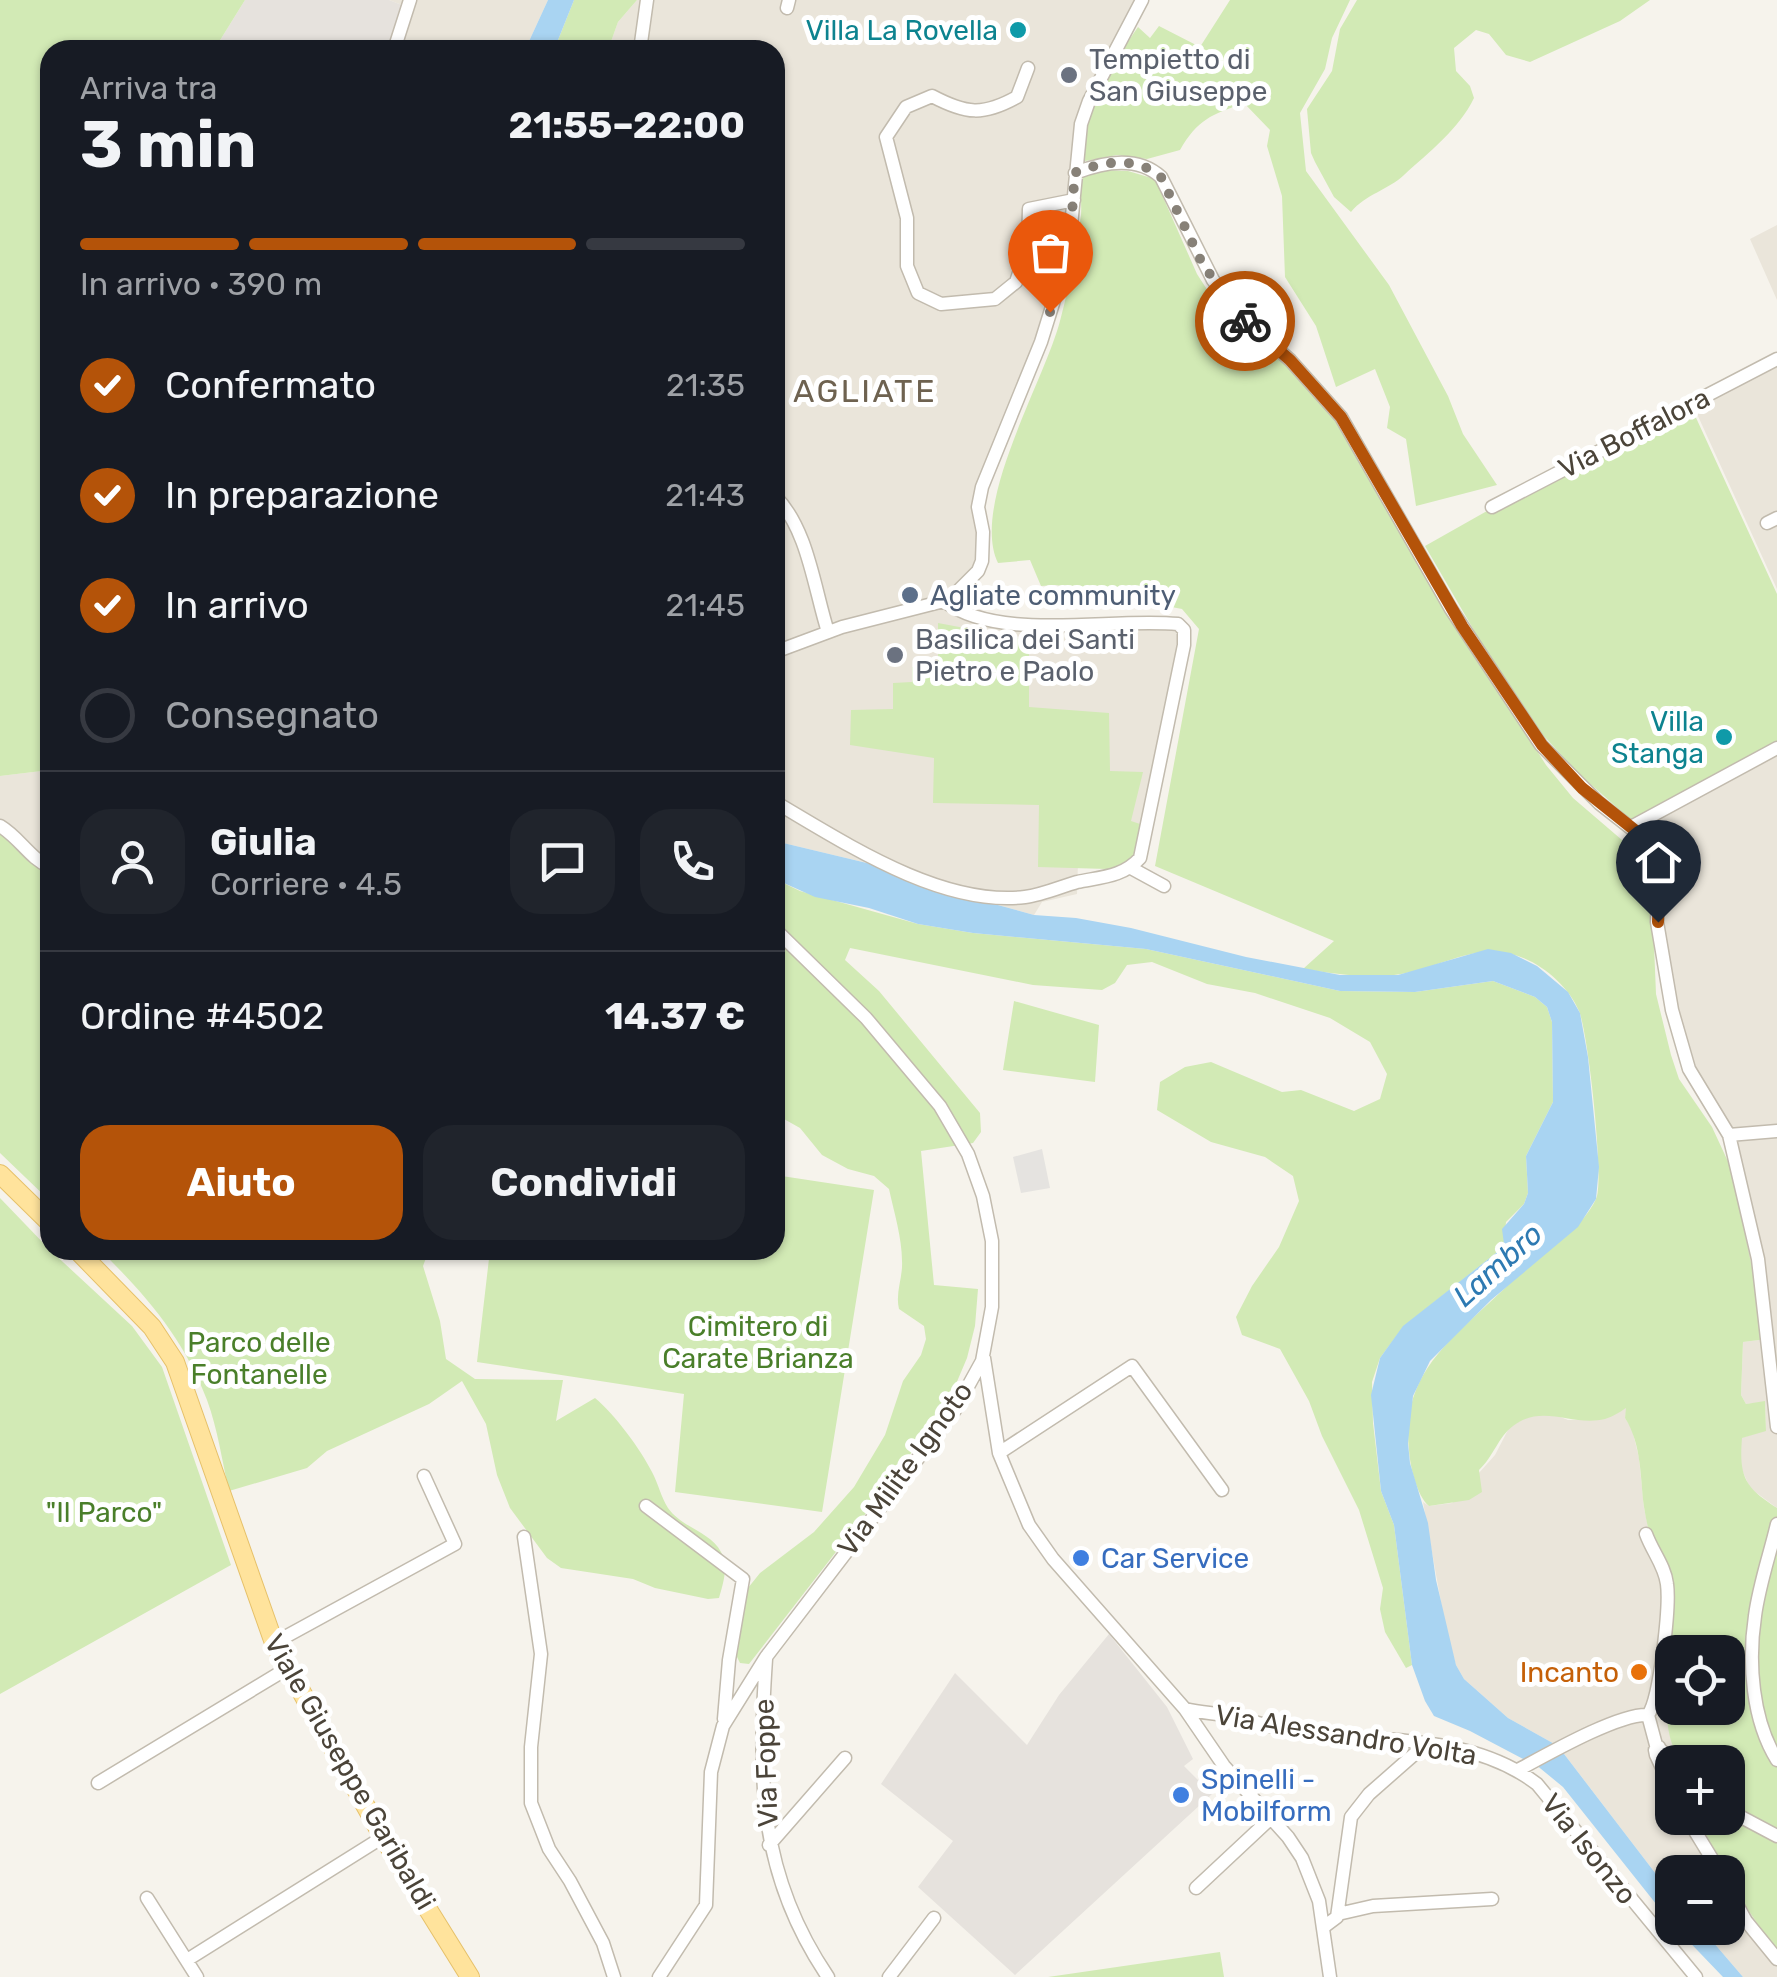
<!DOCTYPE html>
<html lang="it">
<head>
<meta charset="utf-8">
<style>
  body { margin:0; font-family:Rubik,sans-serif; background:#20242c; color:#f1f3f6; height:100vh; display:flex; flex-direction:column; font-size:38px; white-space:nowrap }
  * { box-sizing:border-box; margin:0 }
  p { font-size:32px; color:#9ea1a6 }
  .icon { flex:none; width:55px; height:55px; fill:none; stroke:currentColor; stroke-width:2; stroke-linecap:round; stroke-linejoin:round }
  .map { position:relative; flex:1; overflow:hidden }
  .panel { position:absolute; left:40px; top:40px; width:745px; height:1220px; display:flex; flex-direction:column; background:#171b24; border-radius:30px; box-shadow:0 2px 8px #0004 }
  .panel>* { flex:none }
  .controls { position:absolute; left:1655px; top:1635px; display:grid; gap:20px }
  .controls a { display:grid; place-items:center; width:90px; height:90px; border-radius:20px; background:#171b24; box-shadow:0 2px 8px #0004; font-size:50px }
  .pin { position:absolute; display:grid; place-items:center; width:85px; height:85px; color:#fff; margin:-102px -42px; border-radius:50% 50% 50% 0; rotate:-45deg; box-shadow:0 0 10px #0007 }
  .pin .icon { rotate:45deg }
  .courier { position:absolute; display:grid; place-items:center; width:100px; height:100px; margin:-50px; border:8px solid #b45309; border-radius:50%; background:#fff; color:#222; box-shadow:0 2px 12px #0007 }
  .overview em { font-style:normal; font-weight:700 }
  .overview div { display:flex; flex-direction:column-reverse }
  .overview { display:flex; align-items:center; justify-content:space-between; height:170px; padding:0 40px }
  h1 { font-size:65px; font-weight:700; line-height:75px }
  .bar { display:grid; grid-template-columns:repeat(4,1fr); gap:15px 10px; align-content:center; height:120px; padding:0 40px }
  .bar i { height:12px; border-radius:8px; background:#363941 }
  .bar .selected { background:#b45309 }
  .bar p { grid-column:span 4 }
  .line { display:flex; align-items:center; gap:25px; padding:0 40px; border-top:2px solid #363941 }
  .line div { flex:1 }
  .round { display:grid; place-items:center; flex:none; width:105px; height:105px; border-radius:30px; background:#20242c }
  ol { padding:0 40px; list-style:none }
  li { display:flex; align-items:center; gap:30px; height:110px }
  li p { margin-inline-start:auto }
  li .icon { padding:10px; border-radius:50%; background:#b45309; color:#fff; stroke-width:4 }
  li:last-child { color:#9ea1a6 }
  li i { width:55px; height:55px; border:5px solid #363941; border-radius:50% }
  .button { display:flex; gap:20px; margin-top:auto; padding:20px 40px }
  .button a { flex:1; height:115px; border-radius:30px; background:#b45309; color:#fff; font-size:40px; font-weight:700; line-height:115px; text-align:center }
  .button a+a { background:#20242c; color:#f1f3f6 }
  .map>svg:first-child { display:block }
  .residential { fill:#eae5da }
  .industrial { fill:#e6e2dd }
  .green { fill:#d2eab5; fill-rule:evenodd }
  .parking { fill:#e5e3e0 }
  .water { fill:#a9d4f2 }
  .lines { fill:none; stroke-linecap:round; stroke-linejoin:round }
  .minor-casing { stroke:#c2bbae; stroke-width:15 }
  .major-casing { stroke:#e6c16a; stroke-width:20 }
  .minor { stroke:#fff; stroke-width:12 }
  .major { stroke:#ffe39c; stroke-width:18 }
  .done { stroke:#878178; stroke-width:10; stroke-dasharray:0 18 }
  .route { stroke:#b45309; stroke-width:12 }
  .culture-dot { fill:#0f9aa8; stroke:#fff; stroke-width:4 }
  .worship-dot { fill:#6b7280; stroke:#fff; stroke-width:4 }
  .service-dot { fill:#5c6f8a; stroke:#fff; stroke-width:4 }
  .shop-dot { fill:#3f7fe0; stroke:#fff; stroke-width:4 }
  .food-dot { fill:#e8710a; stroke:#fff; stroke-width:4 }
  .labels { text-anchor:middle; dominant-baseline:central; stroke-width:10; stroke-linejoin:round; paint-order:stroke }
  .culture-label { font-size:28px; fill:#0d838f; stroke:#fff; text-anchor:end }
  .worship-label { font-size:28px; fill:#5b616d; stroke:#fff; text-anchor:start }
  .street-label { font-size:28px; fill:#4b4439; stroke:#fff }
  .service-label { font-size:28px; fill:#4e5e75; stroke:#fff; text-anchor:start }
  .park-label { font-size:28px; fill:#4a7f2a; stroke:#fff }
  .shop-label { font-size:28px; fill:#366cbe; stroke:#fff; text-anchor:start }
  .food-label { font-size:28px; fill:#c56008; stroke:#fff; text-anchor:end }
  .water-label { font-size:30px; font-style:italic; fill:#2e7ab2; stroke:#fff }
  .quarter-label { font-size:32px; letter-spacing:2.5px; fill:#6e6250; stroke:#fff }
</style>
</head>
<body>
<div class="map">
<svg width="1777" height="1977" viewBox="0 0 1777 1977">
  <rect width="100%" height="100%" fill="#f6f3ec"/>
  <!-- residential -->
  <path class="residential" d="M 389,0 L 548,0 L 525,50 L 394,50 L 407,7 Z
    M 637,0 L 1137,0 L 1089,101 L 1060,282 L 982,487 L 982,561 L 945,601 L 990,620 L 1184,630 L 1144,843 L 1131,868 L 1115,829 L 1078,862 L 1077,894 L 1042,902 L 1034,915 L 928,886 L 871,864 L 775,841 L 775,50 L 608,50 L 618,22 Z
    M 1777,225 L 1777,300 L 1750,239 Z
    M 1777,359 L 1777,589 L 1692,403 Z
    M 1777,748 L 1777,1508 L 1750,1488 L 1740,1465 L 1741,1438 L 1766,1430 L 1765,1402 L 1746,1404 L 1741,1395 L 1743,1342 L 1759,1340 L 1729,1135 L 1689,1069 L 1657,922 L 1659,866 L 1631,827 Z
    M 50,770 L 50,867 L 0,826 L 0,776 Z
    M 1627,1407 L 1625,1418 L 1632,1429 L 1639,1458 L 1644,1508 L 1669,1624 L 1666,1707 L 1673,1751 L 1682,1762 L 1672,1762 L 1672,1818 L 1699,1818 L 1725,1872 L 1672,1872 L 1672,1895 L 1558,1746 L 1508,1718 L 1464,1679 L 1456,1665 L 1446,1630 L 1423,1502 L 1429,1506 L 1452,1503 L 1495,1455 L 1509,1428 L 1529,1415 L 1553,1414 L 1568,1420 L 1592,1420 Z
    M 1728,1877 L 1777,1953 L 1777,1977 L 1743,1977 L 1701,1928 L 1728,1928 Z"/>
  <!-- industrial -->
  <path class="industrial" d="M 245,0 L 389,0 L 407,7 L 394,50 L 214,50 Z
    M 1109,1634 L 1167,1707 L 1193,1759 L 1184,1766 L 1212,1794 L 1015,1975 L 918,1887 L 953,1841 L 881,1784 L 955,1673 L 1027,1745 L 1059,1695 Z"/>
  <!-- green -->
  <path class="green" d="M 0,0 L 245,0 L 214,50 L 50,50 L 50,770 L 0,776 Z
    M 574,0 L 637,0 L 618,22 L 608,50 L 554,50 Z
    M 1230,0 L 1350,0 L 1332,38 L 1325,69 L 1300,113 L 1306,171 L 1389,285 L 1448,396 L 1463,434 L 1497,485 L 1416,506 L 1406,439 L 1387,428 L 1390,407 L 1375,369 L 1336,387 L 1316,326 L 1285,277 L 1282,196 L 1267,146 L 1270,130 L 1244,103 C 1211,115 1198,119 1180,150 L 1147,159 L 1117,155 L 1080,162 C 1086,114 1110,66 1138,27 L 1150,38 L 1159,26 L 1200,47 Z
    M 1357,0 L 1650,0 L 1620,21 L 1530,62 L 1506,55 L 1489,34 L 1476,30 L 1454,48 L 1456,71 L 1470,86 L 1474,98 C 1460,128 1428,153 1404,175 C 1388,190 1366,194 1351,212 L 1334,197 L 1315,162 L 1311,153 L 1307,109 L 1332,71 L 1340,29 Z
    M 1102,170 L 1128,171 L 1155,179 L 1197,274 L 1217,305 L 1299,375 L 1331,408 L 1445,606 L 1546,765 L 1573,798 L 1643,858 L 1651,871 L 1656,994 L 1671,1055 L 1679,1079 L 1712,1127 L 1731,1168 L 1767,1339 L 1743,1342 L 1741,1395 L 1746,1404 L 1765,1401 L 1766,1431 L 1742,1438 C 1739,1476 1744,1487 1777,1508 L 1777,1953 L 1743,1902 L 1699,1822 L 1699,1818 L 1728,1818 L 1728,1762 L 1682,1762 C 1656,1732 1671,1667 1669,1628 C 1667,1587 1650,1546 1644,1507 C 1640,1477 1642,1445 1625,1418 L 1626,1408 C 1620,1412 1612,1417 1605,1419 C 1572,1427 1543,1403 1513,1426 C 1498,1437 1494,1456 1479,1470 L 1482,1492 L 1469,1500 L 1429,1506 C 1417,1496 1410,1467 1409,1450 C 1402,1387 1434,1354 1476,1315 C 1497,1296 1517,1276 1538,1258 C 1560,1239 1583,1226 1596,1199 C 1605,1182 1588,1032 1579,1011 C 1569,987 1543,964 1518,956 C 1474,942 1444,967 1401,974 C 1369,979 1335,974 1303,969 L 1334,941 L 1155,866 L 1199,629 L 1182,609 L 1056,585 L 1041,586 L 1030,560 L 998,563 C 970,505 1044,382 1060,321 C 1069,287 1076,250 1081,215 C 1082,202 1079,189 1083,177 ZM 1672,1652 L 1728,1652 L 1728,1708 L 1672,1708 Z
    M 1692,409 L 1777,594 L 1777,744 L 1661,807 L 1631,820 L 1578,773 L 1543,735 L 1479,639 L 1425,546 L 1487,511 L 1503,507 Z
    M 938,623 L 1029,640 L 1029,707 L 1109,713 L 1110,771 L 1143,772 L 1131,821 L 1143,825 L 1133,857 L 1126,866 L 1107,869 L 1038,867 L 1039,805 L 933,803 L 934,758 L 850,745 L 851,710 L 893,709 L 893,683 L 912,682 L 912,667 L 938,668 Z
    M 0,826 L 50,867 L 50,1201 L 0,1153 Z
    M 775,879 L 800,891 L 918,924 L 973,933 L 1146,949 L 1340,991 L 1415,992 L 1493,981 L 1535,997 L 1547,1007 L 1552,1022 L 1553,1102 L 1526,1156 L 1528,1193 L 1524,1204 L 1506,1222 L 1504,1244 L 1496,1253 L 1403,1327 L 1380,1358 L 1372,1382 L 1373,1423 L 1381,1491 L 1394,1525 L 1412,1665 L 1406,1668 L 1385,1632 L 1380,1609 L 1383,1588 L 1359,1510 L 1322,1436 L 1309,1401 L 1280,1349 L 1242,1335 L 1236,1317 L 1252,1286 L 1279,1247 L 1299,1201 L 1293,1176 L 1265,1157 L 1211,1142 L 1157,1110 L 1160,1082 L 1185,1067 L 1211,1062 L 1282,1092 L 1301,1090 L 1354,1111 L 1380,1099 L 1387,1074 L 1370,1042 L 1330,1018 L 1255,993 L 1207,984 L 1152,962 L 1127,965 L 1115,983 L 1102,990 L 1033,985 L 850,948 L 845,960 L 879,991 L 980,1113 L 981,1132 L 973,1143 L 921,1151 L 934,1285 L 978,1289 L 975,1326 L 967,1358 L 953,1391 L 901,1468 L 749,1664 L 740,1663 L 736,1655 L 748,1588 L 760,1573 L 814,1532 L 854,1487 L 885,1435 L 903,1381 L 921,1355 L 926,1339 L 924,1326 L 899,1309 C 895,1293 903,1278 902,1261 C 902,1238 894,1212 889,1189 L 874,1176 L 848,1169 L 822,1155 L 800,1128 L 775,1114 Z
    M 1014,1001 L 1099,1025 L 1095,1082 L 1003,1070 Z
    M 775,1175 L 874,1190 L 822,1512 L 675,1492 L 684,1394 L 477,1362 L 490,1250 L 775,1250 Z
    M 0,1198 L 50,1250 L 132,1326 L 162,1367 L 231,1565 L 0,1694 Z
    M 100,1250 L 429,1250 L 423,1266 L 440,1321 L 446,1359 L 475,1379 L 563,1380 L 556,1421 L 595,1398 C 615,1415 640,1448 652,1472 C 658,1483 661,1497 668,1508 C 682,1528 711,1532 721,1552 C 729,1566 723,1584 719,1598 L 708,1599 L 655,1588 L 633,1579 L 561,1568 L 547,1558 L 510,1508 L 497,1475 L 486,1424 L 462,1381 L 429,1404 L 327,1451 L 307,1468 L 229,1491 C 222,1461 218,1430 207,1400 C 184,1339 146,1295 100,1250 Z
    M 1220,1952 L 1224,1977 L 1048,1977 Z"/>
  <!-- parking -->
  <path class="parking" d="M 1042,1149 L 1050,1188 L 1021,1193 L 1013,1157 Z"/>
  <!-- water -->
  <path class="water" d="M 548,0 L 574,0 L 554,50 L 525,50 Z
    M 775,841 L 871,864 L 928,886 L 1034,915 L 1076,918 L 1131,928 L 1246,957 L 1340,975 L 1398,975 L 1488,949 L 1511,953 L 1537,966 L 1568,992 L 1580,1013 L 1588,1057 L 1599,1167 L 1596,1199 L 1578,1227 L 1491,1300 L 1430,1361 L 1413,1396 L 1408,1443 L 1410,1463 L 1428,1523 L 1436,1580 L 1456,1665 L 1464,1679 L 1508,1718 L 1558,1746 L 1529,1762 L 1470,1731 L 1434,1716 L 1425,1701 L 1412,1665 L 1394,1525 L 1381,1491 L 1371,1395 L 1380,1358 L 1403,1326 L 1496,1253 L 1504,1244 L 1502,1229 L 1524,1204 L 1528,1193 L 1526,1156 L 1553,1102 L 1552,1022 L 1547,1007 L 1535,997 L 1493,981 L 1415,992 L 1340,991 L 1146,949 L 973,933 L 918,924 L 869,908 L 815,897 L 775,879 Z
    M 1561,1750 L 1672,1895 L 1672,1924 L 1563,1787 L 1535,1764 Z
    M 1676,1928 L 1701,1928 L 1743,1977 L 1723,1977 Z"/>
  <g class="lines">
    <defs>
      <path id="minor" d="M 787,8 L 789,0
        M 394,50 L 410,0
        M 640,50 L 647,0
        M 1028,68 L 1017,97 C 983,116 966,114 932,96 L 906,107 L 886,137 L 907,218 L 907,266 L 918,293 L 941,304 L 995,299 L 1016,282 L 1028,246 L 1029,209 L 1074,200
        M 1075,173 C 1103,162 1137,155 1161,177 L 1213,280 L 1243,319 L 1290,360 L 1341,417 L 1451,609 L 1541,745 L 1599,803 L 1641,836 L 1659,866 L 1657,922 L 1672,1010 L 1689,1069 L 1729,1135 L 1758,1259 L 1777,1427
        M 775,496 C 808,529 814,588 828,632
        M 1492,507 L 1777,359
        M 1767,523 L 1777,518
        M 775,652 L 842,627 L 944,601 L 956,593 L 978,571 L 982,561 L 983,532 L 978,507 L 982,487 L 1041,342 L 1060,281 L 1071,226 L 1081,124 L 1089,101 L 1142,0
        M 775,802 C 845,843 941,907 1025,897 C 1042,895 1060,887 1077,882 C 1101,877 1123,877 1140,858 L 1184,645 L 1184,630 L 1178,624 C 1111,617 1000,643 944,601
        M 0,826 C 20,838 29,858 50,867
        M 1631,827 L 1777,748
        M 1131,868 L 1164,886
        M 1729,1135 L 1777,1131
        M 984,1358 L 999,1453 L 1029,1525 L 1053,1559 L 1185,1709
        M 999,1453 L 1132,1366 L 1222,1490
        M 646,1506 L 743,1579 L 729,1660 L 724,1719
        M 1777,1524 C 1770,1554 1759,1585 1755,1616 C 1748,1662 1752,1720 1777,1760
        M 1646,1534 C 1652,1551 1665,1566 1667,1584 C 1670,1606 1660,1699 1648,1715
        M 524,1537 L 541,1654 L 531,1747 L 531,1803 L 549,1849 L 570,1881 L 603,1943 L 614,1977
        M 274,1643 L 455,1544 L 424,1476
        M 766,1659 C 758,1778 758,1874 828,1977
        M 1648,1715 L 1656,1745 L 1673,1762
        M 1659,1747 L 1655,1750 L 1656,1755 L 1672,1789
        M 1518,1770 C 1546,1755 1619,1713 1648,1715
        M 98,1783 L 288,1668
        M 1728,1810 L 1777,1836
        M 1687,1818 L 1720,1872
        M 769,1845 L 845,1758
        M 1196,1888 L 1271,1818
        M 1728,1888 L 1746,1921 L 1777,1959
        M 147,1898 L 197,1977
        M 1338,1914 L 1373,1906 L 1492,1899
        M 1325,1926 L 1337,1917 L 1351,1817 L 1369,1794 L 1427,1743
        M 187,1960 L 383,1837
        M 659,1977 L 706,1905 L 711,1772 L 723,1726 L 766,1657 L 955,1410 L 982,1361 L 992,1307 L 992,1241 L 983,1196 L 968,1154 L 940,1106 L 866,1018 L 775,929
        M 889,1977 L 934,1918
        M 1330,1977 L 1319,1901 L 1302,1858 L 1288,1837 L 1224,1766 L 1185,1709 C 1200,1713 1216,1713 1231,1716 C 1259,1723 1285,1731 1314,1734 C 1389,1741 1474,1736 1537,1784 L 1696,1977"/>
      <path id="major" d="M 0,1174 L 50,1223
        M 77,1250 L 152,1327 L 175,1362 L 274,1643 L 383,1837 L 470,1977"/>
    </defs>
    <!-- minor casing -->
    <use href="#minor" class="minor-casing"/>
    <!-- major casing -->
    <use href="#major" class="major-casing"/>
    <!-- minor -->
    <use href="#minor" class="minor"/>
    <!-- major -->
    <use href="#major" class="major"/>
  </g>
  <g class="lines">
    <!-- done -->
    <path class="done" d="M 1050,312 C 1065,267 1074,220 1074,173 C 1103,161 1137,156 1161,177 L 1203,265 L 1245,321"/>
    <!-- route -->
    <path class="route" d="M 1245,321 L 1290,360 L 1341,417 L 1462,626 L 1542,745 L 1582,788 L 1642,836 L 1660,866 L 1658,922"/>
  </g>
  <!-- markers -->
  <g class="culture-dot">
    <circle cx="1018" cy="30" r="10"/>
    <circle cx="1724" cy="737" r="10"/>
  </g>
  <g class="worship-dot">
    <circle cx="1069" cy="75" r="10"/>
    <circle cx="895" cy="655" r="10"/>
  </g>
  <circle class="service-dot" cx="910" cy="595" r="10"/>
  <g class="shop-dot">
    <circle cx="1081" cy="1558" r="10"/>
    <circle cx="1181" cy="1795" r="10"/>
  </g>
  <circle class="food-dot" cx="1639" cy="1672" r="10"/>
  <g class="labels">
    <!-- culture labels -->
    <g class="culture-label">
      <text x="998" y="30">Villa La Rovella</text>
      <text x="1704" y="721">Villa<tspan x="1704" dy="32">Stanga</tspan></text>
    </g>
    <!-- worship labels -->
    <g class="worship-label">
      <text x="1089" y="59">Tempietto di<tspan x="1089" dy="32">San Giuseppe</tspan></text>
      <text x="915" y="639">Basilica dei Santi<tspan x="915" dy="32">Pietro e Paolo</tspan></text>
    </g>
    <!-- street labels -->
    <g class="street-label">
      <text transform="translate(1634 433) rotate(-27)">Via Boffalora</text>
      <text transform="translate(905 1469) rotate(-54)">Via Milite Ignoto</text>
      <text transform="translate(1346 1735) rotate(9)">Via Alessandro Volta</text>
      <text transform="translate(766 1763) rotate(-92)">Via Foppe</text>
      <text transform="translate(350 1772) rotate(60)">Viale Giuseppe Garibaldi</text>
      <text transform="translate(1589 1849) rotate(51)">Via Isonzo</text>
    </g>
    <!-- service labels -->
    <g class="service-label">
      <text x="930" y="595">Agliate community</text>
    </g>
    <!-- park labels -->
    <g class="park-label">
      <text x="758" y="1326">Cimitero di<tspan x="758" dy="32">Carate Brianza</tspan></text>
      <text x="259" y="1342">Parco delle<tspan x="259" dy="32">Fontanelle</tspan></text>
      <text x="104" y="1512">"Il Parco"</text>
    </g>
    <!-- shop labels -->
    <g class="shop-label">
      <text x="1101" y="1558">Car Service</text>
      <text x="1201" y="1779">Spinelli -<tspan x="1201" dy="32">Mobilform</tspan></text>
    </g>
    <!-- food labels -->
    <g class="food-label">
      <text x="1619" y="1672">Incanto</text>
    </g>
    <!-- water labels -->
    <g class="water-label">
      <text transform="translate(1498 1265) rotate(-42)">Lambro</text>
    </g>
    <!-- quarter labels -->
    <g class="quarter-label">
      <text x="865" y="391">AGLIATE</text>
    </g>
  </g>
</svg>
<div class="controls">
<a><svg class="icon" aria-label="locate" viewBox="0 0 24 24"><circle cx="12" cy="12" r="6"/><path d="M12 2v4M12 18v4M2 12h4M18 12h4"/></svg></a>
<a>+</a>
<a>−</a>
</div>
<div class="pin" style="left:1050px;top:312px;background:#ea580c"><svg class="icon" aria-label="bag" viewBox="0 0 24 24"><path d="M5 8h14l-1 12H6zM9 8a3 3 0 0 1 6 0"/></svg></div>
<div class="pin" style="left:1658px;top:922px;background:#1f2937"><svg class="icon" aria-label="home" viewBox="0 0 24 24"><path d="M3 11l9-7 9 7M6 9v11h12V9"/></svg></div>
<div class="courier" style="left:1245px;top:321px"><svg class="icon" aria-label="bike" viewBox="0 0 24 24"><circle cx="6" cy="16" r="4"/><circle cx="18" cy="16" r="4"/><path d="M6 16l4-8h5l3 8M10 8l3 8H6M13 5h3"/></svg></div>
<section class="panel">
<div class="overview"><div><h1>3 min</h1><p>Arriva tra</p></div><em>21:55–22:00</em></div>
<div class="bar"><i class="selected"></i><i class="selected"></i><i class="selected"></i><i></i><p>In arrivo · 390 m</p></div>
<ol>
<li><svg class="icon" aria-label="check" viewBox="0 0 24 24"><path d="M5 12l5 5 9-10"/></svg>Confermato<p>21:35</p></li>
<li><svg class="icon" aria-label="check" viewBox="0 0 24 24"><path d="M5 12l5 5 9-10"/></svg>In preparazione<p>21:43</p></li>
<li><svg class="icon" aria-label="check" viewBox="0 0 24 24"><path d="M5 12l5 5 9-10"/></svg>In arrivo<p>21:45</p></li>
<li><i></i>Consegnato</li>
</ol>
<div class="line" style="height:180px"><a class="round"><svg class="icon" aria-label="person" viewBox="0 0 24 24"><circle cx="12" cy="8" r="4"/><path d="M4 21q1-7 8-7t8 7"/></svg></a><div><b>Giulia</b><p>Corriere · 4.5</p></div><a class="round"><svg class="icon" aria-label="chat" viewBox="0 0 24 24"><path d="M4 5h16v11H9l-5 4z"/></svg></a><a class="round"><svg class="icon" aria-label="phone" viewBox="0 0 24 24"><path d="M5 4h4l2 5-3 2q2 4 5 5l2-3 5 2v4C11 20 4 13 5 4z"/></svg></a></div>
<div class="line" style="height:130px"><div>Ordine #4502</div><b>14.37 €</b></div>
<div class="button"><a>Aiuto</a><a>Condividi</a></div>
</section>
</div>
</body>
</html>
